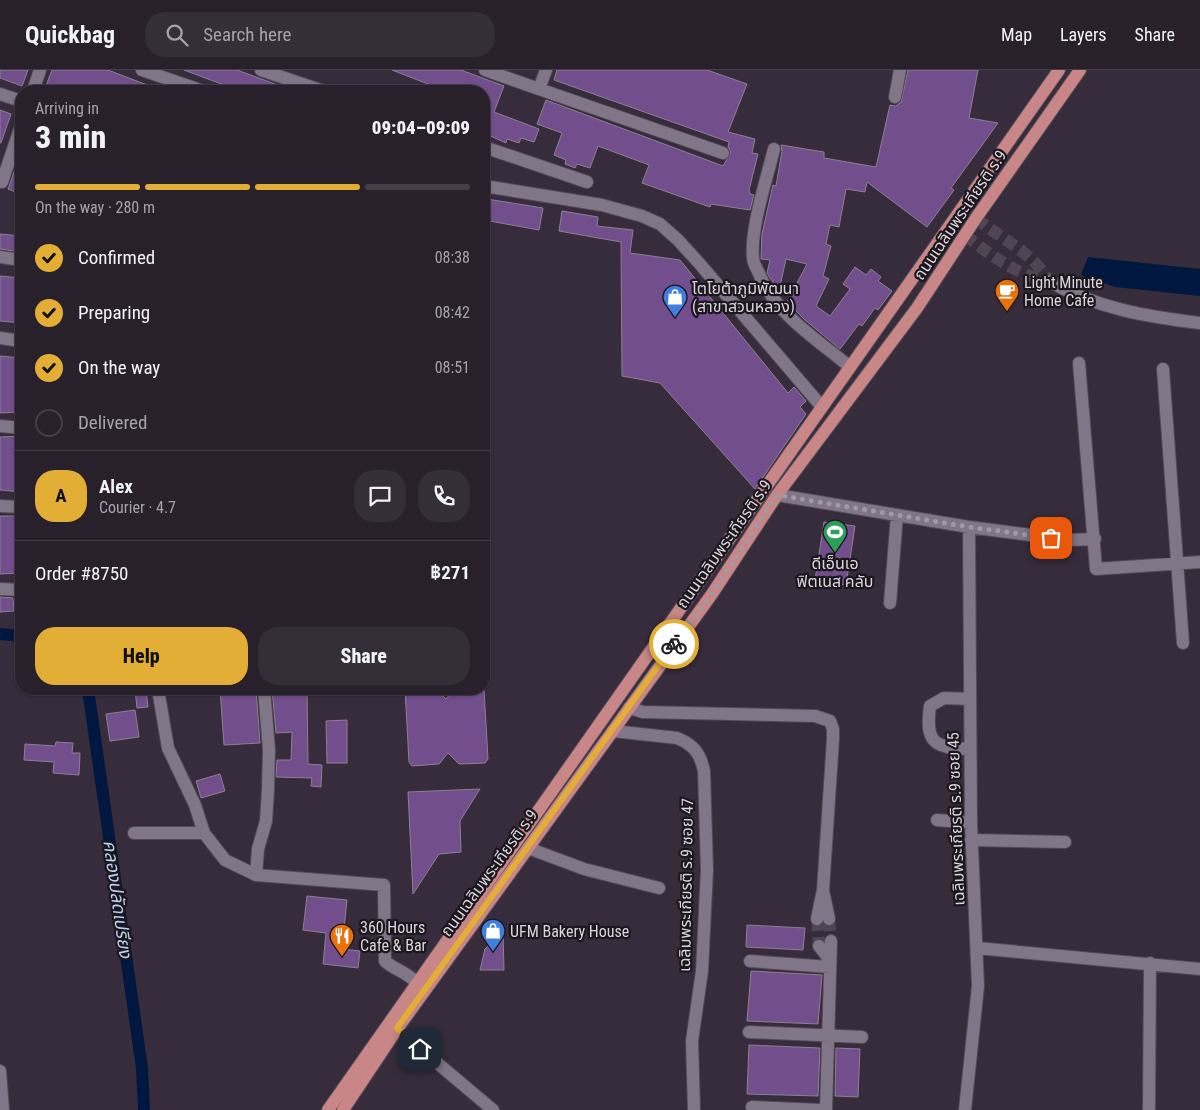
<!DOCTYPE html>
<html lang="en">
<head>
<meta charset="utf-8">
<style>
  body { margin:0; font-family:"Roboto Condensed","Noto Sans Thai",sans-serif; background:#342e38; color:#f1f3f6; height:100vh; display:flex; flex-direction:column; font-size:19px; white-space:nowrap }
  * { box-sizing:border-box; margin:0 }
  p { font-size:16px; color:#a5a3a9 }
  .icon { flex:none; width:28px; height:28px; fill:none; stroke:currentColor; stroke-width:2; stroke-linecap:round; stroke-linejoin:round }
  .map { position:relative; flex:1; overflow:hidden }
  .side { position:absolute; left:15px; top:15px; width:475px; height:610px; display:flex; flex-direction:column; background:#28212c; border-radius:20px; box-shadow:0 1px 4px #0004,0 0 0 1px #443e48 }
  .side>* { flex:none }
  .pin { position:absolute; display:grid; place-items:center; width:42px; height:42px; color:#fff; margin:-21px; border-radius:10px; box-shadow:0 2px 8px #0006 }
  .courier { position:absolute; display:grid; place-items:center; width:50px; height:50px; margin:-25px; border:4px solid #e3ae35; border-radius:50%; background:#fff; color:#222; box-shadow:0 1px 6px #0007 }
  .overview em { font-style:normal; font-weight:800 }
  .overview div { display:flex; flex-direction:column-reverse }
  .overview { display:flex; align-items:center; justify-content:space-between; height:85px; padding:0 20px }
  h1 { font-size:32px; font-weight:800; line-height:38px }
  .bar { display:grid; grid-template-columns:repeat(4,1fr); gap:8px 5px; align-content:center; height:60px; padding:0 20px }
  .bar i { height:6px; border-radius:4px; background:#443e48 }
  .bar .selected { background:#e3ae35 }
  .bar p { grid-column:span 4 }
  .line { display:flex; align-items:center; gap:12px; padding:0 20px; border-top:1px solid #443e48 }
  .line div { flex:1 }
  .round { display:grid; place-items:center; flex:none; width:52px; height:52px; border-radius:20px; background:#342e38 }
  ol { padding:0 20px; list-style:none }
  li { display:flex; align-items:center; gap:15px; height:55px }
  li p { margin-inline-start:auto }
  li .icon { padding:5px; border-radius:50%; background:#e3ae35; color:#111; stroke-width:4 }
  li:last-child { color:#a5a3a9 }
  li i { width:28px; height:28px; border:2px solid #443e48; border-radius:50% }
  .primary-button { display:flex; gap:10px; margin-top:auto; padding:10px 20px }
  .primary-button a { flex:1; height:58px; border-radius:20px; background:#e3ae35; color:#111; font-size:20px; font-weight:800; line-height:58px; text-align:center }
  .primary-button a+a { background:#342e38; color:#f1f3f6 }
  header { display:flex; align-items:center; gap:30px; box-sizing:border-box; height:70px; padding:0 25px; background:#28212c; border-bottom:1px solid #443e48 }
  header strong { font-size:24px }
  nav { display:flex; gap:28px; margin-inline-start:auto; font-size:18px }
  .search { width:350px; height:45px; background:#342e38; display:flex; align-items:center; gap:12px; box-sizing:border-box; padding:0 18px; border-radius:20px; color:#a5a3a9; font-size:19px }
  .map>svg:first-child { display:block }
  .water { fill:#001740 }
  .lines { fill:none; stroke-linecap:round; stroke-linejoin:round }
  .canal { stroke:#001740; stroke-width:12 }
  .building { fill:#734e8c; stroke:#8b8193 }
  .minor-tunnel { stroke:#4f4553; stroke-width:12; stroke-dasharray:12 6; stroke-linecap:butt }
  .minor-casing { stroke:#524a56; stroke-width:14 }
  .major-casing { stroke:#524a56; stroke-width:14 }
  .minor { stroke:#817688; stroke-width:12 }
  .major { stroke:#c88687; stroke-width:12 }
  .done { stroke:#a199a4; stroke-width:5; stroke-dasharray:0 9 }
  .route { stroke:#e3ae35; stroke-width:6 }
  .labels { text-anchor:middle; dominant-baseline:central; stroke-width:4.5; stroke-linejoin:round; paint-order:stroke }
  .street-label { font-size:16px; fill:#dad4dd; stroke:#1b171d }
  .poi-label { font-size:16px; fill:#dad4dd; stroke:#1b171d; text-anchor:start }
  .water-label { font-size:18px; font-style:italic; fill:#b9d0f2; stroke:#1b171d }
</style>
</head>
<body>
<header>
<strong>Quickbag</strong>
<div class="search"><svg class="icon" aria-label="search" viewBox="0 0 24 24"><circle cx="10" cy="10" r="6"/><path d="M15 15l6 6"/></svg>Search here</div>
<nav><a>Map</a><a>Layers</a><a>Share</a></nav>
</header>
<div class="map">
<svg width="1200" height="1040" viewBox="0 0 1200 1040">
  <rect width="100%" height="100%" fill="#362c3b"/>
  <!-- water -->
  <path class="water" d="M 1088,187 L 1200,199 L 1200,226 L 1115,217 L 1081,205 Z"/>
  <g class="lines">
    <!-- canal -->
    <path class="canal" d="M 0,564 L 21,566
      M 88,619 L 142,998 L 144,1040"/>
  </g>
  <!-- building -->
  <path class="building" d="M 0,0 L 28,0 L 22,16 L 0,8 Z
    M 52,0 L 108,0 L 163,21 L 110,21 L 96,16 L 94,21 L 44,21 Z
    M 184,0 L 237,0 L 294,21 L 240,21 Z
    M 392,0 L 461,0 L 504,16 L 494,42 L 539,59 L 534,72 L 521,68 L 519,73 L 507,69 L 506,73 L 486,64 L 484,67 L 484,21 L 446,21 Z
    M 557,0 L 707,0 L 747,14 L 728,62 L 755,69 L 752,83 L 758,84 L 749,120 L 750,124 L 754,125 L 750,140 L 711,134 L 710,137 L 642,113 L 649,95 L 598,76 L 590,98 L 577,94 L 575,98 L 565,94 L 566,90 L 554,85 L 562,63 L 537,54 L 546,30 L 723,96 L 731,82 L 728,77 L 729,72 L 554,10 Z
    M 908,0 L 978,0 L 969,48 L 998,53 L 951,118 L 954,120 L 927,157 L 867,112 L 865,122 L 846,119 L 839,157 L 830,155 L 826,174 L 831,176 L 823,206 L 829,209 L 816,236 L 830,246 L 850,219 L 843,214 L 855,197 L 866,205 L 871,199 L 881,207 L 878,211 L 892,221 L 878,240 L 875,238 L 862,256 L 859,254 L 840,279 L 805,250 L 787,232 L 807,194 L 786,189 L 780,216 L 774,214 L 767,203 L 770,190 L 761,189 L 762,164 L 773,115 L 776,116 L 782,81 L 781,75 L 824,82 L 824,88 L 876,97 L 890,35 L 896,36 L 901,32 Z
    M 0,40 L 11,44 L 1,73 L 0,73 Z
    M 20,85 L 21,85 L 21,124 L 8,119 Z
    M 487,129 L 543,138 L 539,160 L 484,150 Z
    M 562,141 L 598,147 L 597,156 L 633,160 L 630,183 L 680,190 L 788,323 L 794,317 L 806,331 L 800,337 L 806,344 L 755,419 L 660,313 L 622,306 L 621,172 L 559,161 Z
    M 0,164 L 21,166 L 21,182 L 0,179 Z
    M 0,206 L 21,208 L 21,253 L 0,251 Z
    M 0,286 L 21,288 L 21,342 L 0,343 Z
    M 20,366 L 21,422 L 0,420 L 0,367 Z
    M 0,446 L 21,446 L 21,503 L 0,504 Z
    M 824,452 L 855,456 L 846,515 L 815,510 Z
    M 0,527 L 13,528 L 14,541 L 0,542 Z
    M 135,619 L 146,619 L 148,637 L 137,638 Z
    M 220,619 L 256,619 L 260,673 L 224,675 Z
    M 272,619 L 307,619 L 308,694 L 322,695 L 321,717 L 311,716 L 312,708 L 276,707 L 277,690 L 291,690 L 292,662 L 276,663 Z
    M 405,619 L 436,619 L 446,629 L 454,619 L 484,619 L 488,689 L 485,693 L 459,694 L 448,683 L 439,694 L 412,696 L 409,692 Z
    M 135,640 L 139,667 L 110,671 L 106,644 Z
    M 347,650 L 347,693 L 327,693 L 326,651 Z
    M 56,672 L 73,673 L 72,683 L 80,683 L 79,705 L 53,703 L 54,692 L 24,690 L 25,674 L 55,676 Z
    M 220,704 L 225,721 L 201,728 L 196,711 Z
    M 480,719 L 460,751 L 461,782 L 439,784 L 413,824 L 408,722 Z
    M 307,826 L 347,830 L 342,879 L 360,881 L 358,898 L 323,894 L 326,863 L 303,860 Z
    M 747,855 L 805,858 L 803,880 L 746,877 Z
    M 503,861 L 504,900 L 480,900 L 485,879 Z
    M 751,901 L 822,905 L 818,954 L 747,951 Z
    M 749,975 L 820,978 L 818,1026 L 747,1024 Z
    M 836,978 L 860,979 L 858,1027 L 835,1026 Z"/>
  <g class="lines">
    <!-- minor-tunnel -->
    <path class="minor-tunnel" d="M 976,148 C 1002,170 1031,181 1049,211
      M 965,165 C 989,184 1018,206 1049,211
      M 817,849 L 819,876
      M 829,849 L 831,871"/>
    <defs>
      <path id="minor" d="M 142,0 L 203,21
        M 261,0 L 323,21
        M 485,0 L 539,19
        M 546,0 L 539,19 L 723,83
        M 33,21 L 40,0
        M 0,24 L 21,31
        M 895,27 L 900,0
        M 484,77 L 587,112
        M 774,79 C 767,108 750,159 753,188 C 753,194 758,200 760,206 C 779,247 817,269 850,297
        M 2,112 L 21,56
        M 484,116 L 602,135 L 642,146 L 660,154 L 678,170 L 699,193 L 822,337
        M 0,187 L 21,190
        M 1049,211 C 1095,238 1148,247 1200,253
        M 0,268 L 21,271
        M 1079,293 L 1096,499 L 1200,492
        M 1163,299 L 1183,573
        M 0,356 L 21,358
        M 777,425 L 969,457 L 1069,470 L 1095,469
        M 0,436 L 21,437
        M 0,519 L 21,520
        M 890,533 L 897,445
        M 158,619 L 168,678 L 195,735 L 204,763 L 225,790 L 256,805 L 384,815 L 385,891 C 394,900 406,901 417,913
        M 969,629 L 944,628 L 930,636 C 925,673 934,678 970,679
        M 629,638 L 643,642 L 815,646 L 830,651 L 833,659 L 833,669 L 823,820 L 817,849
        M 613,661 L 677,668 C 694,675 700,683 704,701 L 707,800 L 702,901 L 692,971 L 694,1040
        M 937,750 L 971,753
        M 134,763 L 204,763
        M 971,770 L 1065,772
        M 528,778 L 584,799 L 659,818
        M 256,805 L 258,779 L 266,751 L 268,720 L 269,680 L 264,619
        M 824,825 L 829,849
        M 819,876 L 830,890
        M 977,878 L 1200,899
        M 750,891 L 830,897
        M 397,959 L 493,1040
        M 749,962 L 862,967
        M 0,1001 L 3,1040
        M 752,1037 L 820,1040
        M 826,1040 L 831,871
        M 965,1040 L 978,916 L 971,753 L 969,457
        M 1149,1040 L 1150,893"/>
      <path id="major" d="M 328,1040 L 1059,0
        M 343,1040 L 397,959 L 712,524 L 777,425 L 917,238 L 976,148 L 1080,0"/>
    </defs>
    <!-- minor casing -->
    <use href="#minor" class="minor-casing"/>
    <!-- major casing -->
    <use href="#major" class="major-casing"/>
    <!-- minor -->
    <use href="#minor" class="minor"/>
    <!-- major -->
    <use href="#major" class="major"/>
  </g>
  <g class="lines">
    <!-- done -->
    <path class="done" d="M 674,574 L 712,524 L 777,425 L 969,457 L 1051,468"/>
    <!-- route -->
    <path class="route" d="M 420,979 L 397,958 L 674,574"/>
  </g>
  <!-- icons -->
  <defs>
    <symbol id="cafe-pin" viewBox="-11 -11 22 30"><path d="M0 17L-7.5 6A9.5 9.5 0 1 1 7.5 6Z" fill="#e8710a" stroke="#1b171d"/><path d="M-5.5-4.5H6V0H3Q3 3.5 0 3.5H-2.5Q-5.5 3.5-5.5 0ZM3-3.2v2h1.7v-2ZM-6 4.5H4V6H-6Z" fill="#fff"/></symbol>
    <symbol id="shop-pin" viewBox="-11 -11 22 30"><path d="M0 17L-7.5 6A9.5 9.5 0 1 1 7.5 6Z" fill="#3f7fe0" stroke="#1b171d"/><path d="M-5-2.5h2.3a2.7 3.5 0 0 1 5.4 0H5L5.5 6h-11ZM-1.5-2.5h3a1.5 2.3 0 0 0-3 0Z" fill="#fff"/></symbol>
    <symbol id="stadium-pin" viewBox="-11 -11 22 30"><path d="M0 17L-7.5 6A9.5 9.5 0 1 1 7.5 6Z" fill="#2e9e5b" stroke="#1b171d"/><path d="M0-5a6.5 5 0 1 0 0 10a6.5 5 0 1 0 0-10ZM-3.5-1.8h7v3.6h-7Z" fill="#fff"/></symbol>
    <symbol id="restaurant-pin" viewBox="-11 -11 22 30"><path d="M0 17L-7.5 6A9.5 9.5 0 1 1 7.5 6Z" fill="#e8710a" stroke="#1b171d"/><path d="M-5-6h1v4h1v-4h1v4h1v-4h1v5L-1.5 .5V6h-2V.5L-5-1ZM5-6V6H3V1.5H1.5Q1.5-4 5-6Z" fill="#fff"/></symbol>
  </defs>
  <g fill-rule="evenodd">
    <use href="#cafe-pin" x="993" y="207" width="28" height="38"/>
    <use href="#shop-pin" x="661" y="213" width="28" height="38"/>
    <use href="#stadium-pin" x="821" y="448" width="28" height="38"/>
    <use href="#shop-pin" x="479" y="847" width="28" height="38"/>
    <use href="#restaurant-pin" x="328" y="852" width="28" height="38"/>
  </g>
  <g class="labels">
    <!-- street labels -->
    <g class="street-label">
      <text transform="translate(960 145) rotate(-56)">ถนนเฉลิมพระเกียรติ ร.9</text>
      <text transform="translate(724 474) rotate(-55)">ถนนเฉลิมพระเกียรติ ร.9</text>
      <text transform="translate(956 749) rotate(-92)">เฉลิมพระเกียรติ ร.9 ซอย 45</text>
      <text transform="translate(489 803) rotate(-54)">ถนนเฉลิมพระเกียรติ ร.9</text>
      <text transform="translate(686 815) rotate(-89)">เฉลิมพระเกียรติ ร.9 ซอย 47</text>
    </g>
    <!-- poi labels -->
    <g class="poi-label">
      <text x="1024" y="212">Light Minute<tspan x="1024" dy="18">Home Cafe</tspan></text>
      <text x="692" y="218">โตโยต้าภูมิพัฒนา<tspan x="692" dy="18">(สาขาสวนหลวง)</tspan></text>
      <text x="835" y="493" text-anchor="middle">ดีเอ็นเอ<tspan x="835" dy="18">ฟิตเนส คลับ</tspan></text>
      <text x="360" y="857">360 Hours<tspan x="360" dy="18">Cafe &amp; Bar</tspan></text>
      <text x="510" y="861">UFM Bakery House</text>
    </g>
    <!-- water labels -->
    <g class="water-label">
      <text transform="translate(118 829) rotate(82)">คลองปลัดเปรียง</text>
    </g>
  </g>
</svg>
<div class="pin" style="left:1051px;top:468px;background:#ea580c"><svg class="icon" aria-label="bag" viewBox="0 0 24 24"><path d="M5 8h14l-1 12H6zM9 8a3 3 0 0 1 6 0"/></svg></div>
<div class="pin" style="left:420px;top:979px;background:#1f2937"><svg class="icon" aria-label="home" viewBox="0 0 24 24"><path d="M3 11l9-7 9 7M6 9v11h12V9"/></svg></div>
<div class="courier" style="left:674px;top:574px"><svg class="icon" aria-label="bike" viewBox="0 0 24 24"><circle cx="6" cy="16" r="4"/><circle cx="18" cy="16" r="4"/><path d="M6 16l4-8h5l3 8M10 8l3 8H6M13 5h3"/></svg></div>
<section class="side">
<div class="overview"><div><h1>3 min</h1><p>Arriving in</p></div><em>09:04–09:09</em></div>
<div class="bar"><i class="selected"></i><i class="selected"></i><i class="selected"></i><i></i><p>On the way · 280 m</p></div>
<ol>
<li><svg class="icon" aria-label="check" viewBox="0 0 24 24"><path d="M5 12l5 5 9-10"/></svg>Confirmed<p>08:38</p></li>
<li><svg class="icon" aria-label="check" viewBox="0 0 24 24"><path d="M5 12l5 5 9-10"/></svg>Preparing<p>08:42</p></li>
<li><svg class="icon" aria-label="check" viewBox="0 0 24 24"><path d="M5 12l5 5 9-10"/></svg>On the way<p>08:51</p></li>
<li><i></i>Delivered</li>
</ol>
<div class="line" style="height:90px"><b class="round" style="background:#e3ae35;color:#111">A</b><div><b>Alex</b><p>Courier · 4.7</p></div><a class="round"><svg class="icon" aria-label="chat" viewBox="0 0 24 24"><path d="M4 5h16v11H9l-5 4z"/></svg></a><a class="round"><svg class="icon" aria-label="phone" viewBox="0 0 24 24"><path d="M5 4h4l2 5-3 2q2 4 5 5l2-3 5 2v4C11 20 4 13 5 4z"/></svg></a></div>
<div class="line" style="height:65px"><div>Order #8750</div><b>฿271</b></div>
<div class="primary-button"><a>Help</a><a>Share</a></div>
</section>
</div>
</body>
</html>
